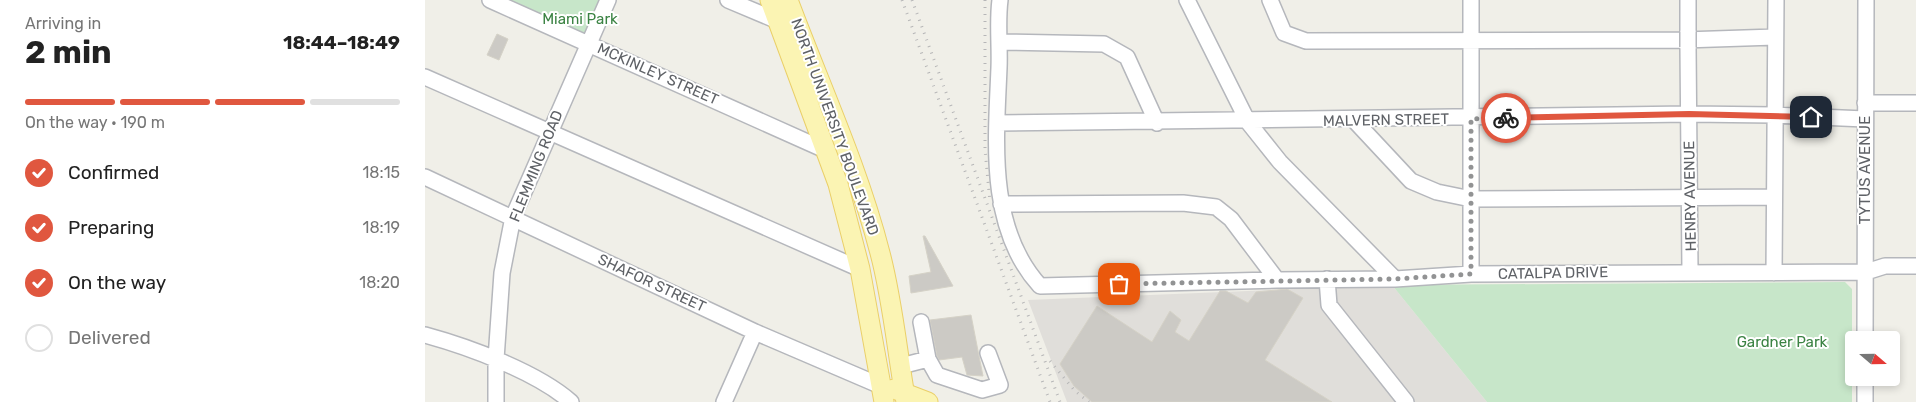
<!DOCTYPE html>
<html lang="en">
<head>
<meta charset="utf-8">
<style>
  body { margin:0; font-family:Rubik,sans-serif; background:#f6f6f6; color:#222; height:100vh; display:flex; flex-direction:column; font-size:19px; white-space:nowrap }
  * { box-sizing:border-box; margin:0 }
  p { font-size:16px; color:#767676 }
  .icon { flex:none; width:28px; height:28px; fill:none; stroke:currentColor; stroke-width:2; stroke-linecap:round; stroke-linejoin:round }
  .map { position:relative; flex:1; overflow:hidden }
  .details { display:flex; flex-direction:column; background:#fff; width:425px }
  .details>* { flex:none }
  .needle { width:32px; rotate:110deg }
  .controls { position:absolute; left:1420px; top:331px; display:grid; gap:10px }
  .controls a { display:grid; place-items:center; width:55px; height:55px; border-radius:5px; background:#fff; box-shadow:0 2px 8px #0003; font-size:25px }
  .pin { position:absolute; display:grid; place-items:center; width:42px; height:42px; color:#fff; margin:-21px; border-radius:10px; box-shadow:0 2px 8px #0006 }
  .courier { position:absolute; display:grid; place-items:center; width:50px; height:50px; margin:-25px; border:4px solid #e0573f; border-radius:50%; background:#fff; color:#222; box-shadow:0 1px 6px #0007 }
  .headline em { font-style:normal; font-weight:700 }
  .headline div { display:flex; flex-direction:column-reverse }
  .headline { display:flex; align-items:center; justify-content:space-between; height:85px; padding:0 25px }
  h1 { font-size:32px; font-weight:700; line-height:38px }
  .bar { display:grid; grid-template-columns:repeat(4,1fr); gap:8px 5px; align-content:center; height:60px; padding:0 25px }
  .bar i { height:6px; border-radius:4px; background:#e0e0e0 }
  .bar .selected { background:#e0573f }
  .bar p { grid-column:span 4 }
  ol { padding:0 25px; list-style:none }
  li { display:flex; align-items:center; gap:15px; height:55px }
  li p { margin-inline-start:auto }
  li .icon { padding:5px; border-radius:50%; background:#e0573f; color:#fff; stroke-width:4 }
  li:last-child { color:#767676 }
  li i { width:28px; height:28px; border:2px solid #e0e0e0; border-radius:50% }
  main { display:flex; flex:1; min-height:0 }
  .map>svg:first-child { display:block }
  .industrial { fill:#e0deda }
  .green { fill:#c7e6c9 }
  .building { fill:#cccac5; stroke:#d5d2c7 }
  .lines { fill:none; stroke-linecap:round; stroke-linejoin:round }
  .minor-casing { stroke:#b5b7bc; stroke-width:18 }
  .major-casing { stroke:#eacf68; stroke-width:21 }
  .minor { stroke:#fff; stroke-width:15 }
  .major { stroke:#fbf4b3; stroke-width:19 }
  .rail { stroke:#b6b6b7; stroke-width:3; stroke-dasharray:1 6; stroke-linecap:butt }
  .minor-bridge-casing { stroke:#b5b7bc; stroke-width:18; stroke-linecap:butt }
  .minor-bridge { stroke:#fff; stroke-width:15 }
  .done { stroke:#929394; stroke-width:5; stroke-dasharray:0 9 }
  .route { stroke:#e0573f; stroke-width:6 }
  .labels { text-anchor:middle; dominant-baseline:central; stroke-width:4; stroke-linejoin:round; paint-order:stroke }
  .park-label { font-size:15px; fill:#3b8343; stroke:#fff }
  .street-label { font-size:15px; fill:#5f6267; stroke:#fff }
</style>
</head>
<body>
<main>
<section class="details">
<div class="headline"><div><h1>2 min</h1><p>Arriving in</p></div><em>18:44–18:49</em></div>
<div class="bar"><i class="selected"></i><i class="selected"></i><i class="selected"></i><i></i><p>On the way · 190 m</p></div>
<ol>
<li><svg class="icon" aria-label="check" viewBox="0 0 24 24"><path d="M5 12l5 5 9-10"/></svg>Confirmed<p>18:15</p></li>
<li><svg class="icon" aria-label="check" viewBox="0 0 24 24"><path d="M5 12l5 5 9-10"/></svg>Preparing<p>18:19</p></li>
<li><svg class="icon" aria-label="check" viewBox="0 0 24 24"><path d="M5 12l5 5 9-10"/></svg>On the way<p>18:20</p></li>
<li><i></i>Delivered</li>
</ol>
</section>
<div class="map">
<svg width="1491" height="402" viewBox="0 0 1491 402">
  <rect width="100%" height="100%" fill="#f0efe8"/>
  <!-- industrial -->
  <path class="industrial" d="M 967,285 L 1062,402 L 642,402 L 603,300 Z"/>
  <!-- green -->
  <path class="green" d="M 65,0 L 183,0 L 164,43 Z
    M 1420,282 L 1427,289 L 1427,402 L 1062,402 L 967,285 Z"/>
  <!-- building -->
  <path class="building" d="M 72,34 L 83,39 L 74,60 L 62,55 Z
    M 498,236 L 500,236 L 528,286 L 486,293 L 484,276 L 506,272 Z
    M 862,289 L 878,298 L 840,360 L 907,402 L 667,402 L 649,386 L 635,364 L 672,306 L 727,342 L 745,311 L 756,320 L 750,332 L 764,341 L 795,291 L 801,291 L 823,303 L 831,292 Z
    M 546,315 L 554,356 L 558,376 L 542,375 L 537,357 L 514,360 L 512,356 L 505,320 Z"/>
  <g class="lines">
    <defs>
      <path id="minor" d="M 65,0 L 400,150
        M 303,0 L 353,21
        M 575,0 C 572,22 575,46 574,68 C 571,141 562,228 615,286 L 852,280 L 970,279 L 1046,274 L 1441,272 L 1460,266 L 1491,266
        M 762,0 L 823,122 L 855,162 L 970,279
        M 845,0 L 859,33 L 881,41 L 1259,40 L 1350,37
        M 1263,0 L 1263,32
        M 575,42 L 679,44 L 702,57 L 732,123
        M 1263,47 L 1265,271
        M 0,77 L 435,269
        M 1440,103 L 1491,103
        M 929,120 L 986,181 L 1012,192 L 1046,199 L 1349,197
        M 572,123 L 1264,114 L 1349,115 L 1440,119
        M 0,177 L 330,332 L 456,386
        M 576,204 L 758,203 L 791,207 L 806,219 L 852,280
        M 1349,273 L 1351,0
        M 1046,274 L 1046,0
        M 902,279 L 904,305 L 981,402
        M 0,335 C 44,347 112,372 146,402
        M 1440,340 L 1441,0
        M 503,359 L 512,375 L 557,390 L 575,385 L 563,353
        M 476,366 L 503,359 L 496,322
        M 71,402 L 71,359 L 77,273 L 88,217 L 183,0
        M 299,402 L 330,332
        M 1440,402 L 1440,378"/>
      <path id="major" d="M 345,0 L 413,184 L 435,269 L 459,402
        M 363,0 C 394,83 433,167 455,253 C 468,302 472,352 481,402
        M 469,389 L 503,402"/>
    </defs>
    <!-- minor casing -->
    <use href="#minor" class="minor-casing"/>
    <!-- major casing -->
    <use href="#major" class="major-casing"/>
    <!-- minor -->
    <use href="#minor" class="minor"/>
    <!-- major -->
    <use href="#major" class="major"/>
    <!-- rail -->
    <path class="rail" d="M 477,0 L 625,402
      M 487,0 L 635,402
      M 560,0 L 560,150 L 565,202
      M 625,361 L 650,391 L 664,402"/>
    <defs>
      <path id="minor-bridge" d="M 1263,32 L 1263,47"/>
    </defs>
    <!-- minor-bridge casing -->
    <use href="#minor-bridge" class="minor-bridge-casing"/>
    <!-- minor-bridge -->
    <use href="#minor-bridge" class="minor-bridge"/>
  </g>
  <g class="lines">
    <!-- done -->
    <path class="done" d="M 694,284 L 970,279 L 1046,274 L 1046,119 L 1081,118"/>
    <!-- route -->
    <path class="route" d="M 1081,118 L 1264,114 L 1386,117"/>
  </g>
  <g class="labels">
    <!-- park labels -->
    <g class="park-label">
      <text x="155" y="19">Miami Park</text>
      <text x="1357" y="342">Gardner Park</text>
    </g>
    <!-- street labels -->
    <g class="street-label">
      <text transform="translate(233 74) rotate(24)">MCKINLEY STREET</text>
      <text transform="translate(961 120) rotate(-1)">MALVERN STREET</text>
      <text transform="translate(410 127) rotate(70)">NORTH UNIVERSITY BOULEVARD</text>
      <text transform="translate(111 166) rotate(-68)">FLEMMING ROAD</text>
      <text transform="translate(1440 170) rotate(-90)">TYTUS AVENUE</text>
      <text transform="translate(1265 196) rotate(-91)">HENRY AVENUE</text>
      <text transform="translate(1128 273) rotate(-1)">CATALPA DRIVE</text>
      <text transform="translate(227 283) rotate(25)">SHAFOR STREET</text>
    </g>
  </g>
</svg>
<div class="controls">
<a><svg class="needle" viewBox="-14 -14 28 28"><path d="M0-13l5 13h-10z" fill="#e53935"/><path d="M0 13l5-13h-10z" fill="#767676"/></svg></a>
</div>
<div class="pin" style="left:694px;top:284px;background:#ea580c"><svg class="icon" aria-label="bag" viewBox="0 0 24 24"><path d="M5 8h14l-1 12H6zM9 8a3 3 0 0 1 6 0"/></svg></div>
<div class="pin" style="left:1386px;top:117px;background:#1f2937"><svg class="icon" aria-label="home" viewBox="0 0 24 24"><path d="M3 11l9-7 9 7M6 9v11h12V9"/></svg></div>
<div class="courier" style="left:1081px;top:118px"><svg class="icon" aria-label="bike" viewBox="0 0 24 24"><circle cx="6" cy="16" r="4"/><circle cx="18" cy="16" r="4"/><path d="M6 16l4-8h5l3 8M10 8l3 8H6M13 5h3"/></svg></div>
</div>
</main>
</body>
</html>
